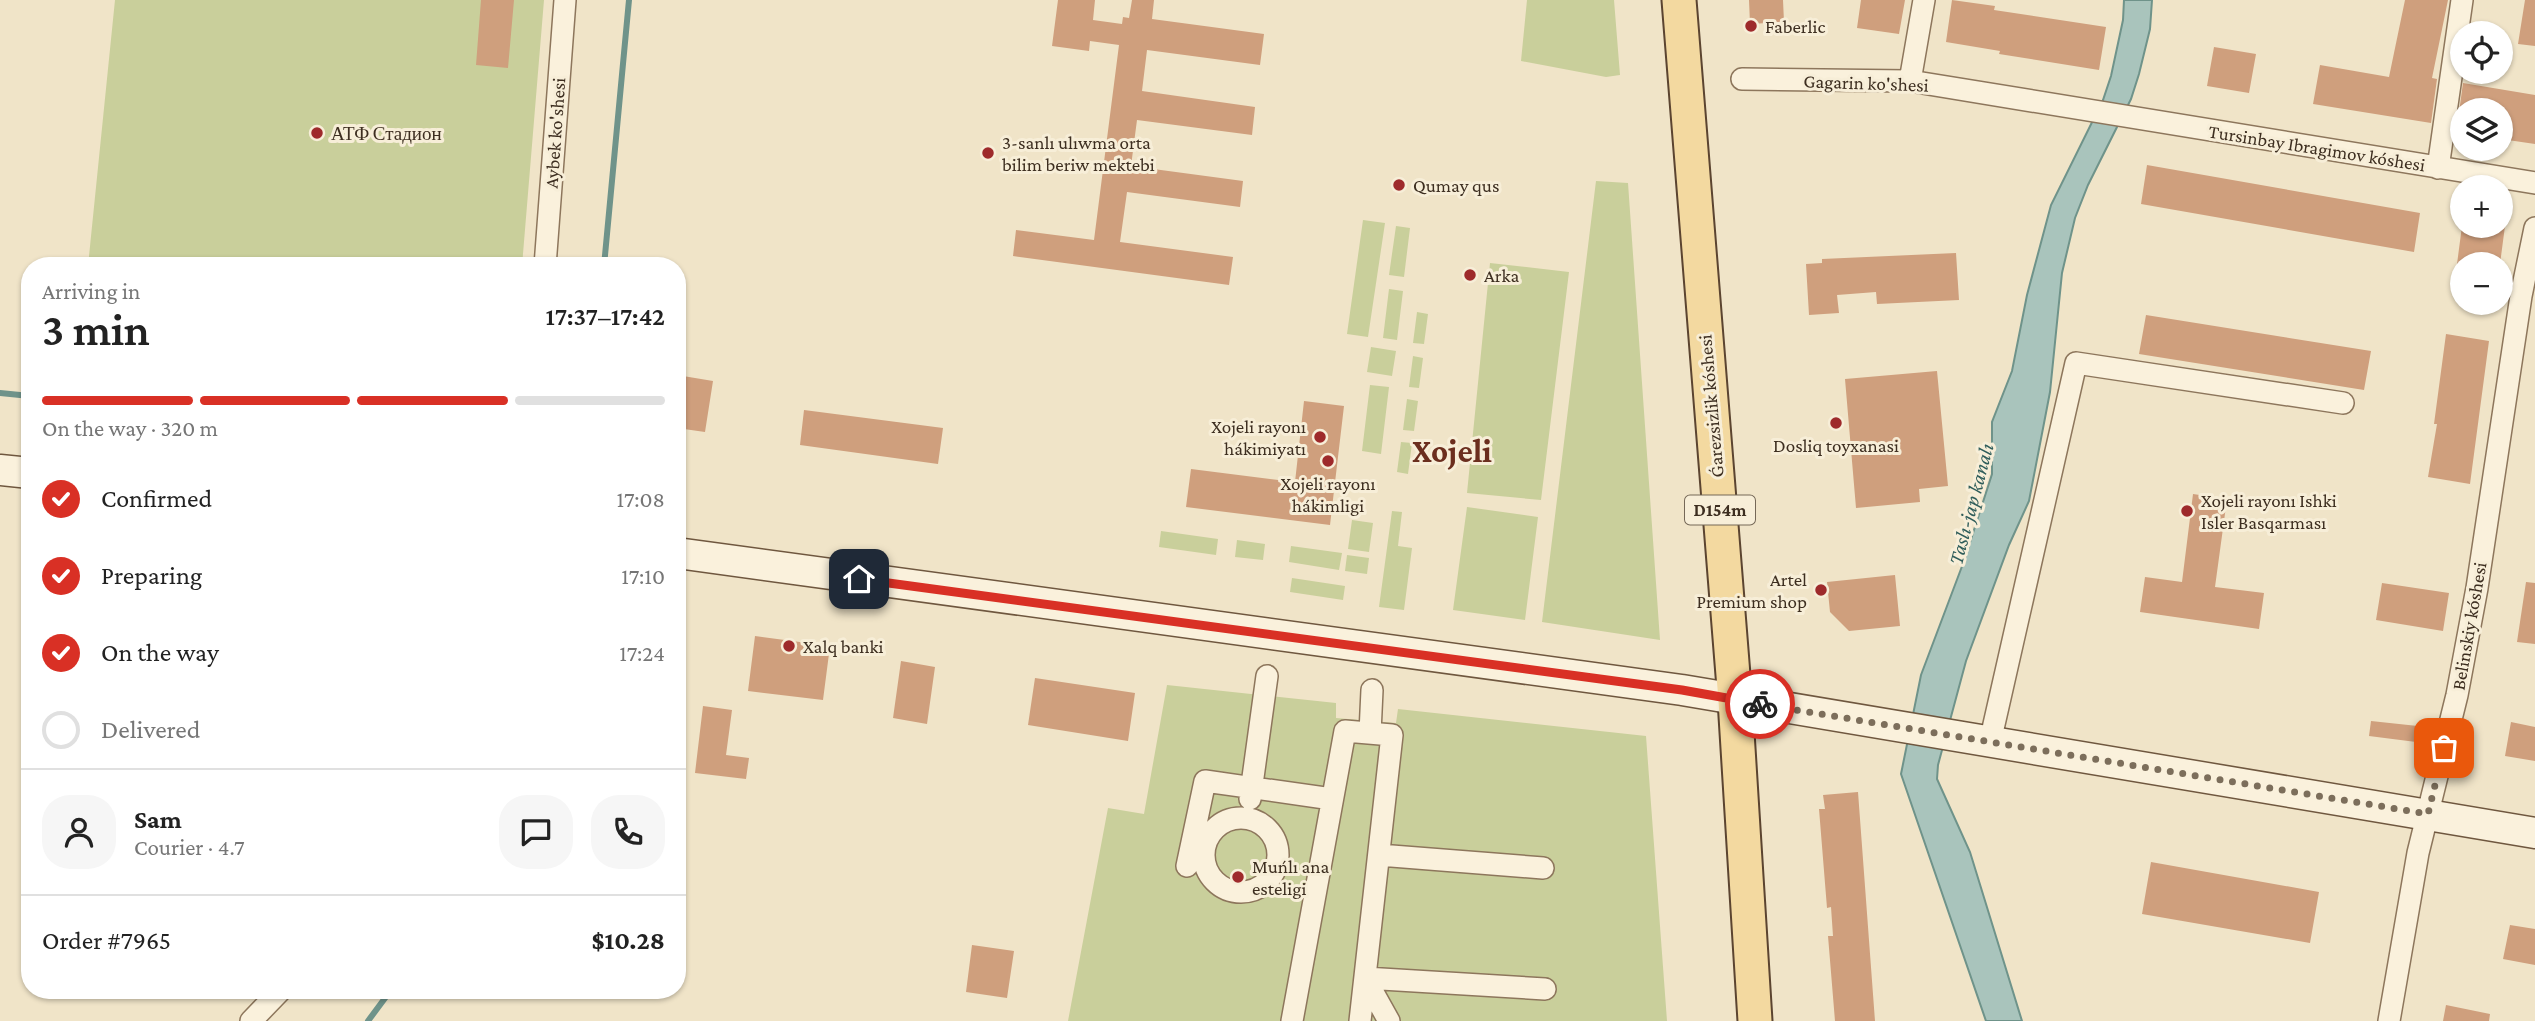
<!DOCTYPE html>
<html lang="en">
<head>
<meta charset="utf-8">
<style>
  body { margin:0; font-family:"Crimson Pro",serif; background:#f6f6f6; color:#222; height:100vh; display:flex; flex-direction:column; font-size:26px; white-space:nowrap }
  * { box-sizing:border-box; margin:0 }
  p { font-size:23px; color:#767676 }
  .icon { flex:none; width:38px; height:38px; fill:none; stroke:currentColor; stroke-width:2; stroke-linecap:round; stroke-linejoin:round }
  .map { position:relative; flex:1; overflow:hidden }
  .panel { position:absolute; left:21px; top:257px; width:665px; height:742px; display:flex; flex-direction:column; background:#fff; border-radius:28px; box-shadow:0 2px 5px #0004 }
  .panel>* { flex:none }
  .tools { position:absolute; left:2450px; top:21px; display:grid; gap:14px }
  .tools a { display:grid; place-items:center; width:63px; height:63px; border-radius:50%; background:#fff; box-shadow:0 2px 5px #0004; font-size:35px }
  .pin { position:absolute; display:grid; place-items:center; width:60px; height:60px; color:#fff; margin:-30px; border-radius:14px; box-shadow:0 4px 10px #0006 }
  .courier { position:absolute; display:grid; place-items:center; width:70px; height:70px; margin:-35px; border:5px solid #d93025; border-radius:50%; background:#fff; color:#222; box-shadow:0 2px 9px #0007 }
  .headline em { font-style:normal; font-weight:600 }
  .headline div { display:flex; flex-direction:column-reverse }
  .headline { display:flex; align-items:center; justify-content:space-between; height:119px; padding:0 21px }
  h1 { font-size:46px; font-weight:600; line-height:52px }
  .bar { display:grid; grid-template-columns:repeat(4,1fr); gap:10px 7px; align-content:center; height:84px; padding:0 21px }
  .bar i { height:9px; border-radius:5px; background:#e0e0e0 }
  .bar .active { background:#d93025 }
  .bar p { grid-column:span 4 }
  .line { display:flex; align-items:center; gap:18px; padding:0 21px; border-top:2px solid #e0e0e0 }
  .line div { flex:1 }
  .round { display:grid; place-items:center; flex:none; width:74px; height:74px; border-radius:28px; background:#f6f6f6 }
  ol { padding:0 21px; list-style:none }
  li { display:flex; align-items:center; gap:21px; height:77px }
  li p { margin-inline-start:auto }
  li .icon { padding:7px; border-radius:50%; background:#d93025; color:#fff; stroke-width:4 }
  li:last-child { color:#767676 }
  li i { width:38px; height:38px; border:4px solid #e0e0e0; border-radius:50% }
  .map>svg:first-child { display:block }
  .green { fill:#c9cf9b }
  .water { fill:#a9c4bc; stroke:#6f938a; stroke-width:2 }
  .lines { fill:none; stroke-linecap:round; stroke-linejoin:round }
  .stream { stroke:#6f938a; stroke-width:6 }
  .building { fill:#cf9f7d }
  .street-casing { stroke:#8d765c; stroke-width:24 }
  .secondary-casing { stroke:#6f573f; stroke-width:33 }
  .primary-casing { stroke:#5b4430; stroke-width:37 }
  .street { stroke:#faf1dc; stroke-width:21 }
  .secondary { stroke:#faf1dc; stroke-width:30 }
  .primary { stroke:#f3d9a0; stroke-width:33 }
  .done { stroke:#7c6e5b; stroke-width:7; stroke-dasharray:0 12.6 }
  .route { stroke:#d93025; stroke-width:9 }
  .poi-dot { fill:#9e2a2b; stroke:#f7eed8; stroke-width:2.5 }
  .labels { text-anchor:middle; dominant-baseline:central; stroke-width:6; stroke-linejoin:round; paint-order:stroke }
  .shield { fill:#f7eed8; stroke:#756857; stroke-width:2 }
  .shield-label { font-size:18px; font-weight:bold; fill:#3d2e20 }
  .poi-label { font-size:19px; fill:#3d2e20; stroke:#f7eed8; text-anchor:start }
  .street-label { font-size:19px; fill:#3d2e20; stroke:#f7eed8 }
  .water-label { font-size:21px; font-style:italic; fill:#2f5d5a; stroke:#f7eed8 }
  .town-label { font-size:33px; font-weight:bold; fill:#6b2e1e; stroke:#f7eed8 }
</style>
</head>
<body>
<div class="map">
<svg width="2535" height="1021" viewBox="0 0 2535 1021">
  <rect width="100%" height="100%" fill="#f0e4c8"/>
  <!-- green -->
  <path class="green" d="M 115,0 L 544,0 L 522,266 L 88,266 Z
    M 1527,0 L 1614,0 L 1620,75 L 1606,77 L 1521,61 Z
    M 1596,181 L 1628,183 L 1660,640 L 1542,622 Z
    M 1363,220 L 1385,223 L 1368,337 L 1347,334 Z
    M 1396,226 L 1410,228 L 1404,277 L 1389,275 Z
    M 1490,263 L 1569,272 L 1541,500 L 1467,493 Z
    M 1389,289 L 1403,291 L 1397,340 L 1383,338 Z
    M 1417,312 L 1428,314 L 1424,344 L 1413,343 Z
    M 1371,347 L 1396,351 L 1392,376 L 1367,372 Z
    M 1413,356 L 1423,358 L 1419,388 L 1409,387 Z
    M 1370,385 L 1389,387 L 1381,454 L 1362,451 Z
    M 1407,399 L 1418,401 L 1414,431 L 1403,430 Z
    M 1401,442 L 1412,443 L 1408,474 L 1397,472 Z
    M 1467,507 L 1538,517 L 1525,620 L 1453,610 Z
    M 1392,511 L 1402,512 L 1398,546 L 1412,548 L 1404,610 L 1379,607 Z
    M 1352,520 L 1373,523 L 1369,552 L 1348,549 Z
    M 1161,531 L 1218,539 L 1216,555 L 1159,547 Z
    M 1237,540 L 1265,544 L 1263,560 L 1235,557 Z
    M 1291,546 L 1342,553 L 1339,570 L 1289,562 Z
    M 1347,555 L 1369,558 L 1367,574 L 1345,571 Z
    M 1292,578 L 1345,586 L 1343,600 L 1290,592 Z
    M 1167,685 L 1336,703 L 1336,718 L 1396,723 L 1398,709 L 1646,736 L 1667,1021 L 1068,1021 L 1108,808 L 1144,814 Z"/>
  <!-- water -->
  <path class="water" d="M 2124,0 L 2152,0 L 2150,29 L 2139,74 L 2131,99 L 2088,185 L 2075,218 L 2062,273 L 2050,392 L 2029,501 L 2009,545 L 1966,661 L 1938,765 L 1937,779 L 1970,852 L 2022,1021 L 1986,1021 L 1901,774 L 1921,675 L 1964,561 L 1992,474 L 1992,422 L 2012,371 L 2027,295 L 2051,205 L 2103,100 L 2111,76 L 2123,20 Z"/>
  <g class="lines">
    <!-- stream -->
    <path class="stream" d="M 604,266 L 629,0
      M 0,393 L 30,396
      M 368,1021 L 391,990"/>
  </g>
  <!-- building -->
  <path class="building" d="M 481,0 L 514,0 L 508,68 L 476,65 Z
    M 1058,0 L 1095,0 L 1093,20 L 1122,24 L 1123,17 L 1129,18 L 1132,0 L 1154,0 L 1152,19 L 1264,34 L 1260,65 L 1147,50 L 1142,91 L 1255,107 L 1252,135 L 1137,120 L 1131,166 L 1243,181 L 1240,207 L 1127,192 L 1120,242 L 1233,257 L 1229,285 L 1013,256 L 1016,230 L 1094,240 L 1119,45 L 1090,41 L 1089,51 L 1052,46 Z
    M 1749,0 L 1783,0 L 1784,22 L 1750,24 Z
    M 1861,0 L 1905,0 L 1899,34 L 1857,28 Z
    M 1952,0 L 1995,6 L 1994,10 L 2106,27 L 2099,70 L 1999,54 L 2000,51 L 1946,42 Z
    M 2405,0 L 2448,0 L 2432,78 L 2437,79 L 2431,123 L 2313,104 L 2320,65 L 2389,77 Z
    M 2525,0 L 2535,0 L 2535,46 L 2518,44 Z
    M 2214,47 L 2256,54 L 2249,93 L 2207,86 Z
    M 2463,83 L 2535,95 L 2535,144 L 2501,139 L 2505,110 L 2462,110 L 2462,128 L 2457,127 Z
    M 2147,165 L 2420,213 L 2414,252 L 2141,204 Z
    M 2462,226 L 2505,226 L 2500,264 L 2457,264 Z
    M 1956,253 L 1959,300 L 1877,304 L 1876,292 L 1837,295 L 1839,313 L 1809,315 L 1806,264 L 1822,263 L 1822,259 Z
    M 2146,315 L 2371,351 L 2364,390 L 2139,354 Z
    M 2446,334 L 2489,341 L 2470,484 L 2428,477 L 2437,424 L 2434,424 Z
    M 1937,371 L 1948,486 L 1919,489 L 1920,502 L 1856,508 L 1845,379 Z
    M 677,375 L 713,381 L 705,432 L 677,428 Z
    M 1304,401 L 1344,406 L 1330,525 L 1186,507 L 1191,469 L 1295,482 Z
    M 804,410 L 943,428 L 938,464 L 800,445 Z
    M 2193,494 L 2227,499 L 2215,587 L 2264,593 L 2259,629 L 2140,612 L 2145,577 L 2182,582 Z
    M 1895,575 L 1900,626 L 1849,631 L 1830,612 L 1827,582 Z
    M 2526,582 L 2535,583 L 2535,644 L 2517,642 Z
    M 2382,583 L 2449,593 L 2443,631 L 2376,620 Z
    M 755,636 L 830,646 L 823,700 L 748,691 Z
    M 901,661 L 935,667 L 927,724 L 893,718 Z
    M 1035,678 L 1135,693 L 1128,741 L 1028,725 Z
    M 703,706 L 732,710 L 726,755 L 749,758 L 746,779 L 695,773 Z
    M 2371,721 L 2427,727 L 2424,743 L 2369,736 Z
    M 2511,722 L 2535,727 L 2535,761 L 2505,756 Z
    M 1858,792 L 1875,1021 L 1835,1021 L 1828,936 L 1833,936 L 1831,907 L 1827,908 L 1819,809 L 1825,809 L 1823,795 Z
    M 2151,862 L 2319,892 L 2310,943 L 2142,914 Z
    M 2510,925 L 2535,929 L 2535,965 L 2503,959 Z
    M 972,945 L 1014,951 L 1007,998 L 966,992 Z
    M 2446,1005 L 2490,1014 L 2489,1021 L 2443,1021 Z"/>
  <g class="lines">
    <defs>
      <path id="street" d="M 1742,79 L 1910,81 L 2535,183
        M 1910,81 L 1924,0
        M 2438,168 L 2462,0
        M 545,266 L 565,0
        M 1370,733 L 1372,690
        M 1990,742 L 2076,363 L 2343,403
        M 1250,799 L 1267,676
        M1204 855a37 37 0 1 1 74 0a37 37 0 1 1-74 0Z
        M 1379,855 L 1543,868
        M 1187,866 L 1205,781 L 1332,799
        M 1365,978 L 1545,989
        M 1365,978 L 1389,1021
        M 251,1021 L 281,990
        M 1292,1021 L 1345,731 L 1392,735 L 1360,1021
        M 2389,1021 L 2418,853 L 2457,695 L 2477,588 L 2521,296 L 2535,228"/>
      <path id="secondary" d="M 0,470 L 30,473
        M 677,553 L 1682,690 L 2535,833"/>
      <path id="primary" d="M 1679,0 L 1735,700 L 1755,1021"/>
    </defs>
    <!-- street casing -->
    <use href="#street" class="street-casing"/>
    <!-- secondary casing -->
    <use href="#secondary" class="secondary-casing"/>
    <!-- primary casing -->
    <use href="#primary" class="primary-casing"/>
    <!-- street -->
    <use href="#street" class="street"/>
    <!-- secondary -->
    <use href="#secondary" class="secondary"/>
    <!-- primary -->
    <use href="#primary" class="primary"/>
  </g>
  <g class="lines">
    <!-- done -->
    <path class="done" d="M 1760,704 L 2428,814 L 2444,748"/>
    <!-- route -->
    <path class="route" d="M 859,579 L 1682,690 L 1760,704"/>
  </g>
  <!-- markers -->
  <g class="poi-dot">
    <circle cx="1751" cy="26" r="7"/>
    <circle cx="317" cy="133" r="7"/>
    <circle cx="988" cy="153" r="7"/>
    <circle cx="1399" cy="185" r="7"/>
    <circle cx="1470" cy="275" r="7"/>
    <circle cx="1836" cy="423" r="7"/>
    <circle cx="1320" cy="437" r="7"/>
    <circle cx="1328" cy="461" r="7"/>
    <circle cx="2187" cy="511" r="7"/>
    <circle cx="1821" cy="590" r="7"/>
    <circle cx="789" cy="646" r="7"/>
    <circle cx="1238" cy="877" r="7"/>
  </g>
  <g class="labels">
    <!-- shield labels -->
    <rect class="shield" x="1685" y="495.5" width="70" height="29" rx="5"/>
    <g class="shield-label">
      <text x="1720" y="510">D154m</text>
    </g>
    <!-- poi labels -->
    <g class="poi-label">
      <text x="1765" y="26">Faberlic</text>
      <text x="331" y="133">АТФ Стадион</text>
      <text x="1002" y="142">3-sanlı ulıwma orta<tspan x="1002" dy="22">bilim beriw mektebi</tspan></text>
      <text x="1413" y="185">Qumay qus</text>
      <text x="1484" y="275">Arka</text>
      <text x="1306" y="426" text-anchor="end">Xojeli rayonı<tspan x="1306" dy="22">hákimiyatı</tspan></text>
      <text x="1836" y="445" text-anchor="middle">Dosliq toyxanasi</text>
      <text x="1328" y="483" text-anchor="middle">Xojeli rayonı<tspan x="1328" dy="22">hákimligi</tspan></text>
      <text x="2201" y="500">Xojeli rayonı Ishki<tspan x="2201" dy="22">Isler Basqarması</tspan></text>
      <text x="1807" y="579" text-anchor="end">Artel<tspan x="1807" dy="22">Premium shop</tspan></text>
      <text x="803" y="646">Xalq banki</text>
      <text x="1252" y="866">Muńlı ana<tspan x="1252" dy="22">esteligi</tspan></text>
    </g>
    <!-- street labels -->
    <g class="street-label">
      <text transform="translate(1866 83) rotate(2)">Gagarin ko'shesi</text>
      <text transform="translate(555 133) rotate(-86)">Aybek ko'shesi</text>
      <text transform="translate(2317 148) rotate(9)">Tursinbay Ibragimov kóshesi</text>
      <text transform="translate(1711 406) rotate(-95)">Ǵarezsizlik kóshesi</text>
      <text transform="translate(2469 626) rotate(-80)">Belinskiy kóshesi</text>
    </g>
    <!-- water labels -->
    <g class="water-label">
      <text transform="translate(1971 504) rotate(-75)">Taslı-jap kanalı</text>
    </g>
    <!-- town labels -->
    <g class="town-label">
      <text x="1452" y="450">Xojeli</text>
    </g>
  </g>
</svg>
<div class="tools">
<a><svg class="icon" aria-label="locate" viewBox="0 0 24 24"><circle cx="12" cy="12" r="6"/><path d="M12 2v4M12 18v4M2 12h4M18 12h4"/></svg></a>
<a><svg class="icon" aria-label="layers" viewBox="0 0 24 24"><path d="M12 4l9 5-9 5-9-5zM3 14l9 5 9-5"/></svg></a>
<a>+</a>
<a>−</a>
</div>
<div class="pin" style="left:2444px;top:748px;background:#ea580c"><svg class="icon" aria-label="bag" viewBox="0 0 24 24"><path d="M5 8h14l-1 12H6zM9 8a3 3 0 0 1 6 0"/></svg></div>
<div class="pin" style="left:859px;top:579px;background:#1f2937"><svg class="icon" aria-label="home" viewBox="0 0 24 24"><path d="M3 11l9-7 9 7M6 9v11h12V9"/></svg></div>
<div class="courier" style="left:1760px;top:704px"><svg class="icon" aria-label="bike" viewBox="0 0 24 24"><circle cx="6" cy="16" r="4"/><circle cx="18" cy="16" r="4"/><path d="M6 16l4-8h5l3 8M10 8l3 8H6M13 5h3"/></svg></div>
<section class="panel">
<div class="headline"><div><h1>3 min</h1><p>Arriving in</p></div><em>17:37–17:42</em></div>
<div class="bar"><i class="active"></i><i class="active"></i><i class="active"></i><i></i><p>On the way · 320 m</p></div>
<ol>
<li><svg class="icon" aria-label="check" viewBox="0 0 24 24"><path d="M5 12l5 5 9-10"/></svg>Confirmed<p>17:08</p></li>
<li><svg class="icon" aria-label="check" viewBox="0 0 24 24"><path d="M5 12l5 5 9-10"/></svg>Preparing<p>17:10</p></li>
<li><svg class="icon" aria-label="check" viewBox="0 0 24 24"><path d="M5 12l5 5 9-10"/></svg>On the way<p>17:24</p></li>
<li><i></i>Delivered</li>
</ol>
<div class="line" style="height:126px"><a class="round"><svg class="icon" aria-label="person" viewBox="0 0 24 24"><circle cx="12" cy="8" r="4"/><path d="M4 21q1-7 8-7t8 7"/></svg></a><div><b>Sam</b><p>Courier · 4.7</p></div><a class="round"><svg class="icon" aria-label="chat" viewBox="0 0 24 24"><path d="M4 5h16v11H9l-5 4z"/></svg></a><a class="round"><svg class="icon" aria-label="phone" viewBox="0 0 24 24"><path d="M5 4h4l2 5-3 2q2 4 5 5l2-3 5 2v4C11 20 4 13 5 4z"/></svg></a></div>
<div class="line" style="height:91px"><div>Order #7965</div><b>$10.28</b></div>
</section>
</div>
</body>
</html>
